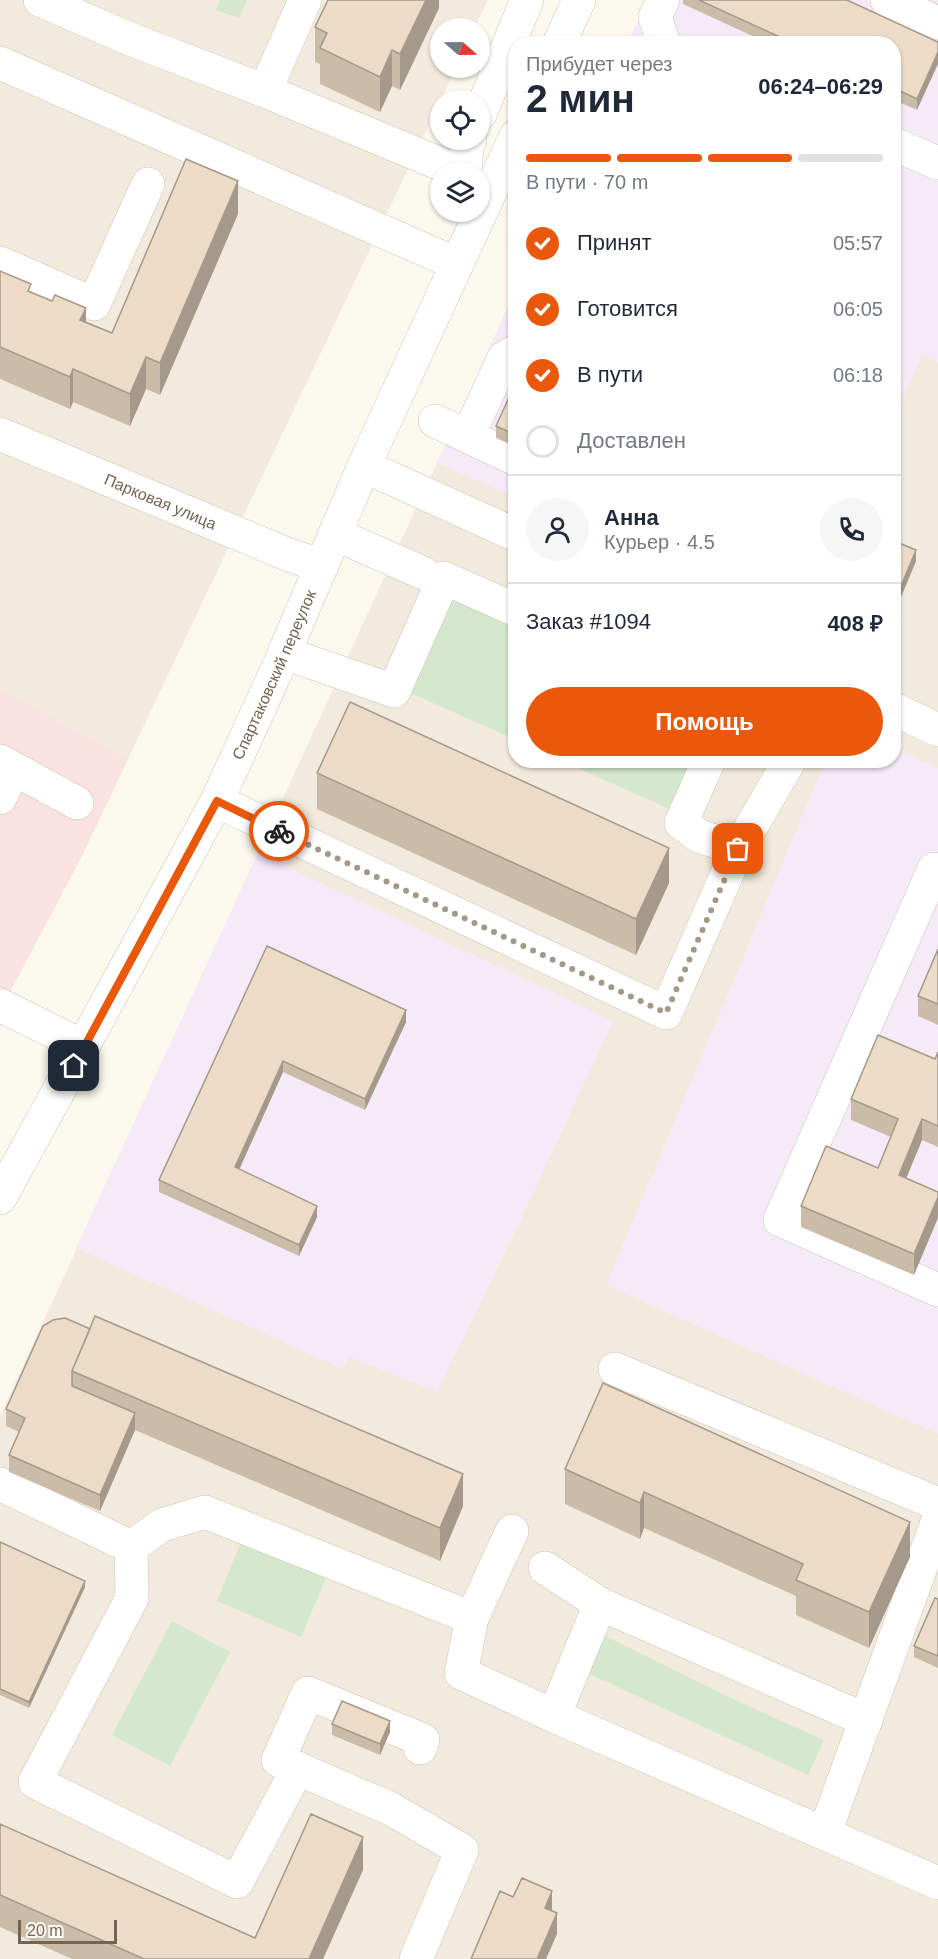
<!DOCTYPE html>
<html lang="ru">
<head>
<meta charset="utf-8">
<style>
  body { margin:0; font-family:Arial,sans-serif; background:#f6f6f7; color:#1f2937; height:100vh; display:flex; flex-direction:column; font-size:22px; white-space:nowrap }
  * { box-sizing:border-box; margin:0 }
  p { font-size:20px; color:#747a83 }
  .icon { flex:none; width:33px; height:33px; fill:none; stroke:currentColor; stroke-width:2; stroke-linecap:round; stroke-linejoin:round }
  .map { position:relative; flex:1; overflow:hidden }
  .drawer { position:absolute; left:508px; top:36px; width:393px; height:732px; display:flex; flex-direction:column; background:#fff; border-radius:24px; box-shadow:0 2px 4px #0004 }
  .drawer>* { flex:none }
  .needle { width:39px; rotate:110deg }
  .buttons { position:absolute; left:430px; top:18px; display:grid; gap:12px }
  .buttons a { display:grid; place-items:center; width:60px; height:60px; border-radius:50%; background:#fff; box-shadow:0 2px 4px #0004; font-size:30px }
  .scale { position:absolute; left:18px; bottom:15px; width:99px; box-sizing:border-box; padding-left:6px; border:3px solid #756452; border-top:0; font-size:16px; line-height:21px; white-space:nowrap; color:#756452; -webkit-text-stroke:4px #fefbf4; paint-order:stroke }
  .pin { position:absolute; display:grid; place-items:center; width:51px; height:51px; color:#fff; margin:-26px; border-radius:12px; box-shadow:0 3px 9px #0006 }
  .courier { position:absolute; display:grid; place-items:center; width:60px; height:60px; margin:-30px; border:4px solid #ea580c; border-radius:50%; background:#fff; color:#222; box-shadow:0 2px 8px #0007 }
  .head em { font-style:normal; font-weight:700 }
  .head div { display:flex; flex-direction:column-reverse }
  .head { display:flex; align-items:center; justify-content:space-between; height:102px; padding:0 18px }
  h1 { font-size:39px; font-weight:700; line-height:45px }
  .bar { display:grid; grid-template-columns:repeat(4,1fr); gap:9px 6px; align-content:center; height:72px; padding:0 18px }
  .bar i { height:8px; border-radius:4px; background:#e0e1e3 }
  .bar .on { background:#ea580c }
  .bar p { grid-column:span 4 }
  .line { display:flex; align-items:center; gap:15px; padding:0 18px; border-top:2px solid #e0e1e3 }
  .line div { flex:1 }
  .round { display:grid; place-items:center; flex:none; width:63px; height:63px; border-radius:32px; background:#f6f6f7 }
  ol { padding:0 18px; list-style:none }
  li { display:flex; align-items:center; gap:18px; height:66px }
  li p { margin-inline-start:auto }
  li .icon { padding:6px; border-radius:50%; background:#ea580c; color:#fff; stroke-width:4 }
  li:last-child { color:#747a83 }
  li i { width:33px; height:33px; border:3px solid #e0e1e3; border-radius:50% }
  .cta { display:flex; gap:12px; margin-top:auto; padding:12px 18px }
  .cta a { flex:1; height:69px; border-radius:36px; background:#ea580c; color:#fff; font-size:24px; font-weight:700; line-height:69px; text-align:center }
  .map>svg:first-child { display:block }
  .residential { fill:#f2ebdd }
  .education { fill:#f5eaf8 }
  .medical { fill:#f8e2e2 }
  .green { fill:#d3e8cc }
  .lines { fill:none; stroke-linecap:round; stroke-linejoin:round }
  .minor-casing { stroke:#cdc3b4; stroke-width:34 }
  .minor { stroke:#fff; stroke-width:33 }
  .wall { fill:#cbbcaa }
  .shaded-wall { fill:#a5998b }
  .building { fill:#ecdbc6; stroke:#a5998b; stroke-width:1.5 }
  .done { stroke:#a49889; stroke-width:6; stroke-dasharray:0 10.8 }
  .route { stroke:#ea580c; stroke-width:8 }
  .labels { text-anchor:middle; dominant-baseline:central; stroke-width:4.5; stroke-linejoin:round; paint-order:stroke }
  .street-label { font-size:16px; fill:#756452; stroke:#fefbf4 }
</style>
</head>
<body>
<div class="map">
<svg width="938" height="1959" viewBox="0 0 938 1959">
  <rect width="100%" height="100%" fill="#fbf8ee"/>
  <!-- residential -->
  <path class="residential" d="M 0,0 L 488,0 L 474,28 L 441,28 L 441,68 L 456,68 L 128,759 L 0,688 Z
    M 938,0 L 938,1959 L 0,1959 L 0,1416 L 516,290 L 516,760 L 894,760 L 894,44 Z"/>
  <!-- education -->
  <path class="education" d="M 647,0 L 938,0 L 938,363 L 922,355 L 894,418 L 894,44 L 627,44 Z
    M 516,289 L 516,498 L 437,463 Z
    M 894,749 L 938,768 L 938,1434 L 606,1285 L 825,761 L 894,760 Z
    M 258,853 L 613,1021 L 517,1228 L 437,1392 L 349,1357 L 343,1369 L 76,1248 Z"/>
  <!-- medical -->
  <path class="medical" d="M 0,688 L 128,759 L 82,856 L 10,992 L 0,1029 Z"/>
  <!-- green -->
  <path class="green" d="M 220,0 L 247,0 L 239,18 L 216,10 Z
    M 452,596 L 516,622 L 516,740 L 406,691 Z
    M 562,761 L 696,761 L 674,811 Z
    M 243,1537 L 328,1573 L 301,1637 L 217,1601 Z
    M 172,1621 L 230,1652 L 170,1766 L 112,1735 Z
    M 601,1634 L 735,1700 L 824,1740 L 808,1775 L 583,1671 Z"/>
  <g class="lines">
    <defs>
      <g id="minor">
        <path d="M 40,0 L 130,39 L 265,91 L 460,172"/>
        <path d="M 663,0 L 655,17 L 664,44"/>
        <path d="M 887,0 L 938,23"/>
        <path d="M 559,44 L 579,0"/>
        <path d="M 0,63 L 457,264"/>
        <path d="M 265,91 L 305,0"/>
        <path d="M 480,114 L 527,0"/>
        <path d="M 894,144 L 938,163"/>
        <path d="M 465,172 L 467,146 L 470,140"/>
        <path d="M 0,263 L 94,304 L 148,184"/>
        <path d="M 435,421 L 516,459"/>
        <path id="s1" d="M 0,434 L 289,555 L 322,566"/>
        <path d="M 468,436 L 504,358 L 516,351"/>
        <path d="M 364,466 L 516,535"/>
        <path d="M 335,534 L 423,573"/>
        <path d="M 284,653 L 394,691 L 444,578 L 516,610"/>
        <path d="M 894,709 L 938,730"/>
        <path d="M 709,760 L 681,823 L 699,836 L 738,849"/>
        <path d="M 0,761 L 77,803"/>
        <path d="M 0,798 L 14,769"/>
        <path d="M 217,801 L 666,1013 L 738,849 L 790,760"/>
        <path d="M 938,871 L 934,869 L 780,1220 L 938,1290"/>
        <path d="M 0,1005 L 84,1047"/>
        <path id="s2" d="M 0,1198 L 217,801 L 280,663 L 364,466 L 516,136"/>
        <path d="M 615,1369 L 938,1504"/>
        <path d="M 0,1484 L 131,1547 L 132,1598 L 35,1782 L 237,1882 L 298,1768"/>
        <path d="M 131,1547 L 162,1525 L 205,1512 L 472,1618 L 512,1531"/>
        <path d="M 545,1568 L 600,1604"/>
        <path d="M 472,1618 L 461,1673 L 554,1716 L 938,1883"/>
        <path d="M 554,1716 L 600,1604 L 866,1720"/>
        <path d="M 825,1832 L 938,1520"/>
        <path d="M 416,1959 L 462,1850 L 391,1809 L 278,1760 L 308,1693 L 423,1740 L 420,1748"/>
      </g>
    </defs>
    <!-- minor casing -->
    <use href="#minor" class="minor-casing"/>
    <!-- minor -->
    <use href="#minor" class="minor"/>
  </g>
  <!-- wall -->
  <path class="wall" d="M 439,0 L 439,8 L 400,90 L 392,86 L 380,112 L 320,84 L 320,64 L 315,62 L 315,27 Z
    M 683,0 L 847,0 L 938,42 L 917,110 L 894,100 L 894,44 L 770,44 L 683,4 Z
    M 238,214 L 160,395 L 146,389 L 130,426 L 73,402 L 70,409 L 0,379 L 0,271 L 31,292 L 86,322 L 112,333 Z
    M 516,382 L 516,447 L 496,438 L 496,426 Z
    M 894,541 L 916,561 L 896,609 L 894,608 Z
    M 317,773 L 669,883 L 636,955 L 317,809 Z
    M 267,946 L 406,1022 L 365,1110 L 283,1072 L 239,1169 L 317,1217 L 299,1256 L 159,1192 L 159,1180 Z
    M 938,949 L 938,1025 L 918,1016 L 918,996 Z
    M 938,1052 L 938,1147 L 922,1140 L 906,1178 L 938,1192 L 914,1275 L 801,1227 L 801,1206 L 878,1168 L 891,1137 L 851,1120 L 851,1099 L 935,1059 Z
    M 43,1326 L 463,1506 L 440,1561 L 135,1430 L 100,1511 L 9,1472 L 9,1455 L 19,1432 L 6,1426 L 6,1409 Z
    M 565,1469 L 910,1557 L 869,1648 L 796,1615 L 796,1596 L 644,1528 L 640,1539 L 565,1504 Z
    M 0,1542 L 85,1587 L 29,1708 L 0,1695 Z
    M 938,1599 L 938,1668 L 914,1657 L 914,1646 Z
    M 332,1724 L 390,1732 L 380,1755 L 332,1735 Z
    M 0,1824 L 255,1938 L 363,1870 L 323,1959 L 72,1959 L 0,1927 Z"/>
  <!-- shaded-wall -->
  <path class="shaded-wall" d="M 426,0 L 439,0 L 439,8 L 400,90 L 400,54 Z
    M 392,50 L 392,86 L 380,112 L 380,77 Z
    M 938,52 L 938,64 L 917,110 L 917,99 Z
    M 238,181 L 238,214 L 160,395 L 160,363 Z
    M 86,308 L 86,341 L 80,320 Z
    M 146,357 L 146,389 L 130,426 L 130,394 Z
    M 73,369 L 73,402 L 70,409 L 70,377 Z
    M 916,550 L 916,561 L 896,609 L 896,598 Z
    M 669,848 L 669,883 L 636,955 L 636,919 Z
    M 406,1010 L 406,1022 L 365,1110 L 365,1099 Z
    M 283,1061 L 283,1072 L 235,1179 L 235,1167 Z
    M 922,1119 L 922,1140 L 899,1196 L 899,1175 Z
    M 938,1197 L 938,1218 L 914,1275 L 914,1254 Z
    M 317,1206 L 317,1217 L 299,1256 L 299,1245 Z
    M 135,1413 L 135,1430 L 100,1511 L 100,1495 Z
    M 463,1474 L 463,1506 L 440,1561 L 440,1528 Z
    M 644,1492 L 644,1528 L 640,1539 L 640,1503 Z
    M 910,1522 L 910,1557 L 869,1648 L 869,1612 Z
    M 85,1581 L 85,1587 L 29,1708 L 29,1702 Z
    M 390,1721 L 390,1732 L 380,1755 L 380,1744 Z
    M 363,1837 L 363,1870 L 323,1959 L 309,1959 Z
    M 552,1891 L 552,1912 L 545,1908 Z
    M 557,1913 L 557,1934 L 546,1959 L 537,1959 Z"/>
  <!-- building -->
  <path class="building" d="M 328,0 L 426,0 L 400,54 L 392,50 L 380,77 L 320,48 L 327,33 L 315,27 Z
    M 699,0 L 847,0 L 938,42 L 938,52 L 917,99 L 894,88 L 894,44 L 795,44 Z
    M 186,159 L 238,181 L 160,363 L 146,357 L 130,394 L 73,369 L 70,377 L 0,347 L 0,271 L 31,284 L 28,291 L 52,301 L 55,295 L 86,308 L 80,320 L 112,333 Z
    M 516,382 L 516,435 L 496,426 Z
    M 894,541 L 916,550 L 896,598 L 894,597 Z
    M 350,702 L 669,848 L 636,919 L 317,773 Z
    M 267,946 L 406,1010 L 365,1099 L 283,1061 L 235,1167 L 317,1206 L 299,1245 L 159,1180 Z
    M 938,949 L 938,1004 L 918,996 Z
    M 878,1035 L 935,1059 L 938,1052 L 938,1126 L 922,1119 L 899,1175 L 938,1192 L 938,1197 L 914,1254 L 801,1206 L 826,1146 L 878,1168 L 898,1119 L 851,1099 Z
    M 95,1316 L 463,1474 L 440,1528 L 72,1371 Z
    M 65,1318 L 90,1329 L 72,1371 L 72,1386 L 135,1413 L 100,1495 L 9,1455 L 25,1418 L 6,1409 L 43,1326 L 53,1320 Z
    M 603,1383 L 910,1522 L 869,1612 L 796,1580 L 803,1564 L 644,1492 L 640,1503 L 565,1469 Z
    M 0,1542 L 85,1581 L 29,1702 L 0,1689 Z
    M 935,1598 L 938,1599 L 938,1656 L 914,1646 Z
    M 342,1701 L 390,1721 L 380,1744 L 332,1724 Z
    M 311,1814 L 363,1837 L 309,1959 L 144,1959 L 0,1895 L 0,1824 L 255,1938 Z
    M 522,1878 L 552,1891 L 545,1908 L 557,1913 L 537,1959 L 471,1959 L 500,1891 L 513,1897 Z"/>
  <g class="lines">
    <!-- done -->
    <path class="done" d="M 279,831 L 666,1013 L 738,849"/>
    <!-- route -->
    <path class="route" d="M 74,1066 L 217,801 L 279,831"/>
  </g>
  <g class="labels">
    <!-- street labels -->
    <g class="street-label">
      <text stroke="none"><textPath href="#s1" startOffset="174">Парковая улица</textPath></text>
      <text stroke="none"><textPath href="#s2" startOffset="591">Спартаковский переулок</textPath></text>
    </g>
  </g>
</svg>
<div class="buttons">
<a><svg class="needle" viewBox="-14 -14 28 28"><path d="M0-13l5 13h-10z" fill="#e53935"/><path d="M0 13l5-13h-10z" fill="#747a83"/></svg></a>
<a><svg class="icon" aria-label="locate" viewBox="0 0 24 24"><circle cx="12" cy="12" r="6"/><path d="M12 2v4M12 18v4M2 12h4M18 12h4"/></svg></a>
<a><svg class="icon" aria-label="layers" viewBox="0 0 24 24"><path d="M12 4l9 5-9 5-9-5zM3 14l9 5 9-5"/></svg></a>
</div>
<div class="scale">20 m</div>
<div class="pin" style="left:738px;top:849px;background:#ea580c"><svg class="icon" aria-label="bag" viewBox="0 0 24 24"><path d="M5 8h14l-1 12H6zM9 8a3 3 0 0 1 6 0"/></svg></div>
<div class="pin" style="left:74px;top:1066px;background:#1f2937"><svg class="icon" aria-label="home" viewBox="0 0 24 24"><path d="M3 11l9-7 9 7M6 9v11h12V9"/></svg></div>
<div class="courier" style="left:279px;top:831px"><svg class="icon" aria-label="bike" viewBox="0 0 24 24"><circle cx="6" cy="16" r="4"/><circle cx="18" cy="16" r="4"/><path d="M6 16l4-8h5l3 8M10 8l3 8H6M13 5h3"/></svg></div>
<section class="drawer">
<div class="head"><div><h1>2 мин</h1><p>Прибудет через</p></div><em>06:24–06:29</em></div>
<div class="bar"><i class="on"></i><i class="on"></i><i class="on"></i><i></i><p>В пути · 70 m</p></div>
<ol>
<li><svg class="icon" aria-label="check" viewBox="0 0 24 24"><path d="M5 12l5 5 9-10"/></svg>Принят<p>05:57</p></li>
<li><svg class="icon" aria-label="check" viewBox="0 0 24 24"><path d="M5 12l5 5 9-10"/></svg>Готовится<p>06:05</p></li>
<li><svg class="icon" aria-label="check" viewBox="0 0 24 24"><path d="M5 12l5 5 9-10"/></svg>В пути<p>06:18</p></li>
<li><i></i>Доставлен</li>
</ol>
<div class="line" style="height:108px"><a class="round"><svg class="icon" aria-label="person" viewBox="0 0 24 24"><circle cx="12" cy="8" r="4"/><path d="M4 21q1-7 8-7t8 7"/></svg></a><div><b>Анна</b><p>Курьер · 4.5</p></div><a class="round"><svg class="icon" aria-label="phone" viewBox="0 0 24 24"><path d="M5 4h4l2 5-3 2q2 4 5 5l2-3 5 2v4C11 20 4 13 5 4z"/></svg></a></div>
<div class="line" style="height:78px"><div>Заказ #1094</div><b>408 ₽</b></div>
<div class="cta"><a>Помощь</a></div>
</section>
</div>
</body>
</html>
